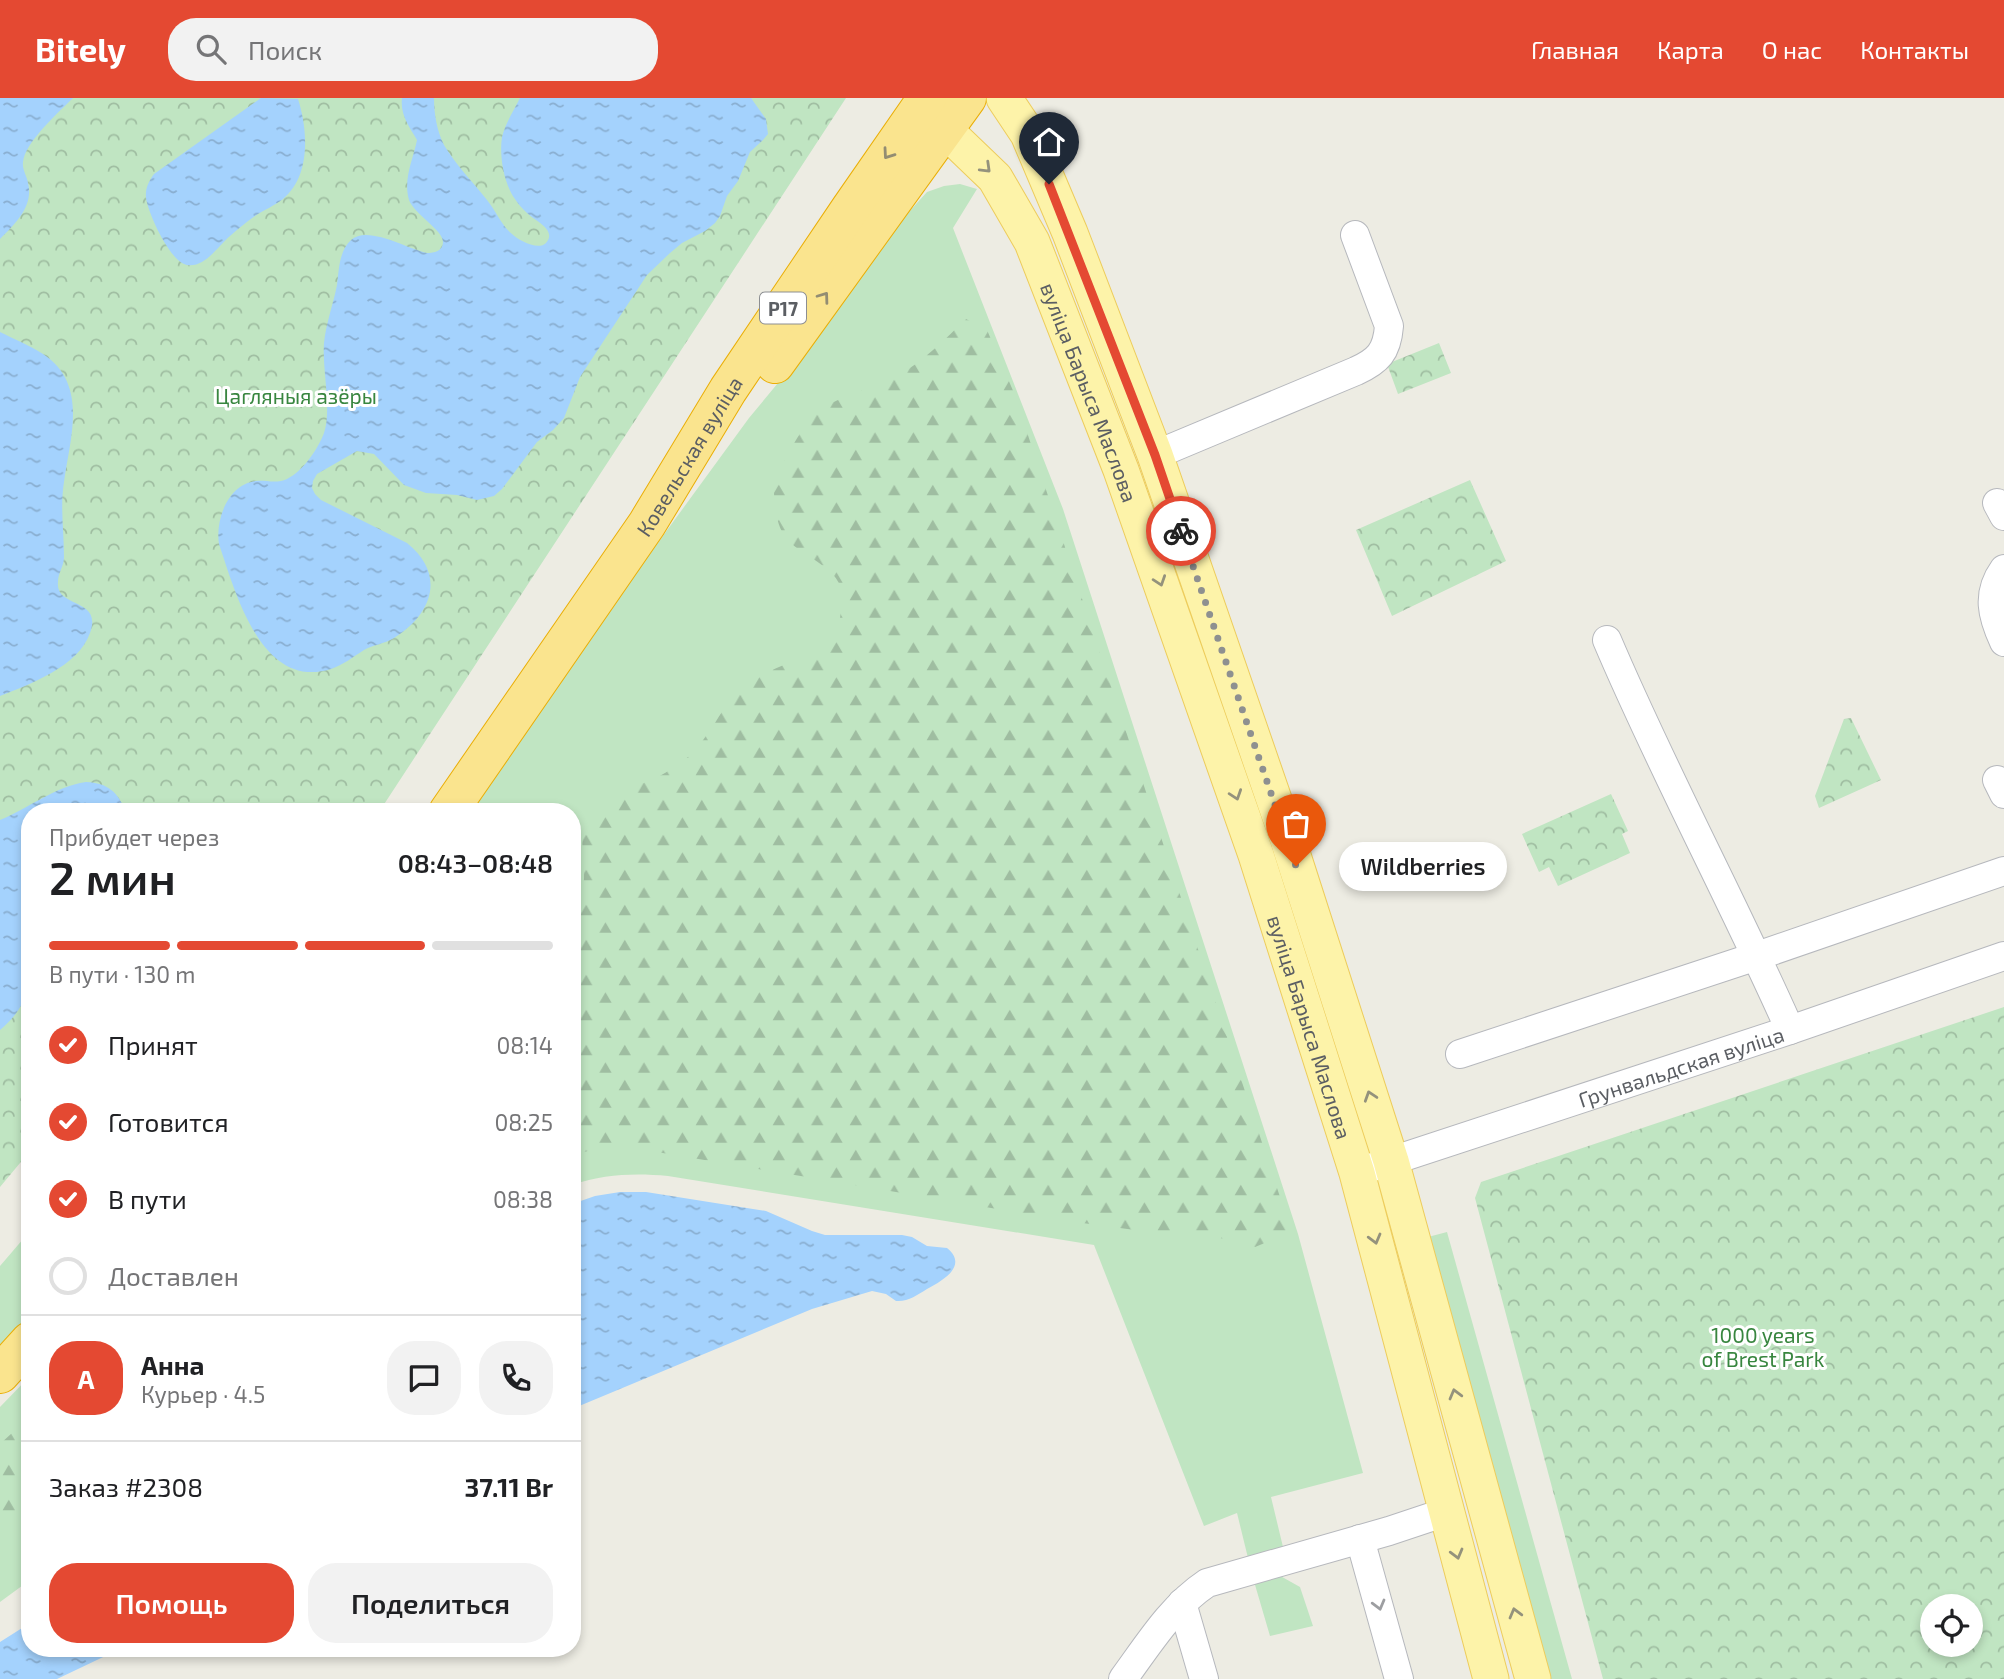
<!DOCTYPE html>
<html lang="ru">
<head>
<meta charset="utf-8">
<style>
  body { margin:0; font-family:"Exo 2",sans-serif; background:#f2f2f2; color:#202124; height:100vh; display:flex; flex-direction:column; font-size:26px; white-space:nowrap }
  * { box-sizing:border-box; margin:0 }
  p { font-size:23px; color:#757577 }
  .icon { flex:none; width:38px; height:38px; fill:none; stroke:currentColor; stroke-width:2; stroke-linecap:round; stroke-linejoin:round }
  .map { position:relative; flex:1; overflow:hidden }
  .details { position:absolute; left:21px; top:705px; width:560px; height:854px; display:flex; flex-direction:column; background:#fff; border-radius:28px; box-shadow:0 4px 10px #0003 }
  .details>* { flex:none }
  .fabs { position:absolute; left:1920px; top:1496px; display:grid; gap:14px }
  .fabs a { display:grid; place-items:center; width:63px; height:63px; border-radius:50%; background:#fff; box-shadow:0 4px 10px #0003; font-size:35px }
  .pin { position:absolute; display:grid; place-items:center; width:60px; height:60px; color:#fff; margin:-72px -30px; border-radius:50% 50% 50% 0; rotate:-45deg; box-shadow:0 0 7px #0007 }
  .pin .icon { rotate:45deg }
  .courier { position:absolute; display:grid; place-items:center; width:70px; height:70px; margin:-35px; border:5px solid #e44932; border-radius:50%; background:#fff; color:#222; box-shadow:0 2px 9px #0007 }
  .bubble { position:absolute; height:49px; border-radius:24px; background:#fff; box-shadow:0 4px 10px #0003; font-size:23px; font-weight:600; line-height:49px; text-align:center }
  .overview em { font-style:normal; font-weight:600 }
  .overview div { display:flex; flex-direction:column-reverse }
  .overview { display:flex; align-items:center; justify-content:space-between; height:119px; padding:0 28px }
  h1 { font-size:46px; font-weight:600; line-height:52px }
  .bar { display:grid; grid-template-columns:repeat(4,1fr); gap:10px 7px; align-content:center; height:84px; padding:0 28px }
  .bar i { height:9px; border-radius:5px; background:#e0e0e0 }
  .bar .current { background:#e44932 }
  .bar p { grid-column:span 4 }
  .line { display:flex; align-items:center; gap:18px; padding:0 28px; border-top:2px solid #e0e0e0 }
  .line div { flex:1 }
  .round { display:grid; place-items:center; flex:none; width:74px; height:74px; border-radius:28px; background:#f2f2f2 }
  ol { padding:0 28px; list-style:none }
  li { display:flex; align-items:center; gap:21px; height:77px }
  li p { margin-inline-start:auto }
  li .icon { padding:7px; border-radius:50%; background:#e44932; color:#fff; stroke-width:4 }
  li:last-child { color:#757577 }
  li i { width:38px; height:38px; border:4px solid #e0e0e0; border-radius:50% }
  .cta { display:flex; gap:14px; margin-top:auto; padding:14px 28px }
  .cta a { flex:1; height:80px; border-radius:28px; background:#e44932; color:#fff; font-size:28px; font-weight:600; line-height:80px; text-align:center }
  .cta a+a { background:#f2f2f2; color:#202124 }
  header { display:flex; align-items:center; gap:42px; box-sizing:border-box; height:98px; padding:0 35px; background:#e44932; color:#fff }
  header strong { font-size:33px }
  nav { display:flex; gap:38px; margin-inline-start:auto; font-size:24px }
  .search { width:490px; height:63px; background:#f2f2f2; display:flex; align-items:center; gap:18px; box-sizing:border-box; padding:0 24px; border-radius:28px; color:#757577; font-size:26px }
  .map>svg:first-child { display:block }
  .grass { fill:#c0e5c2 }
  .forest { fill:url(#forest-firs) }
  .park { fill:url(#park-crowns); fill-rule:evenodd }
  .water { fill:url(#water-ripples) }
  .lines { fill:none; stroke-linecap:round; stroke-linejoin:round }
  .minor-casing { stroke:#b6b8bd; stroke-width:30 }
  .major-casing { stroke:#edcc5c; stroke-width:37 }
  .highway-casing { stroke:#eaae06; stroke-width:40 }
  .minor { stroke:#fff; stroke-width:28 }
  .major { stroke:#fdf3a9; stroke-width:35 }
  .highway { stroke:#fae48e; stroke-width:38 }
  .oneway { stroke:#938d72 }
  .oneway2 { stroke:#94927c }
  .oneway3 { stroke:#9d9ea1 }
  .done { stroke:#8e9090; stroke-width:7; stroke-dasharray:0 12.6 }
  .route { stroke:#e44932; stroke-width:9 }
  .labels { text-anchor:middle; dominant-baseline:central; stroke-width:6; stroke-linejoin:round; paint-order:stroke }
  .shield { fill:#fff; stroke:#8c8e92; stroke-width:2 }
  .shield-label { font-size:19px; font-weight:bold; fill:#5b5e63 }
  .street-label { font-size:21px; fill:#5b5e63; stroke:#fff }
  .park-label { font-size:21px; fill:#38863f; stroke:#fff }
</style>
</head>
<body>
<header>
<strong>Bitely</strong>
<div class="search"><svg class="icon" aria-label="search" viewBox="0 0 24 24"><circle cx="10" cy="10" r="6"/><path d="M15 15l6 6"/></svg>Поиск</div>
<nav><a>Главная</a><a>Карта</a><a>О нас</a><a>Контакты</a></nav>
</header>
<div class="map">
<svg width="2004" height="1581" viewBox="0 0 2004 1581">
  <defs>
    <pattern id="forest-firs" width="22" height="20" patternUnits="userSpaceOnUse" patternTransform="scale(1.75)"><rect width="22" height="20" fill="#c0e5c2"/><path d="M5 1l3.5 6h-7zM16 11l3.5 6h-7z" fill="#9fbda1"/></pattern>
    <pattern id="park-crowns" width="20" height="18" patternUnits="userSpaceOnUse" patternTransform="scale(1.75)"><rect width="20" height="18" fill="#c0e5c2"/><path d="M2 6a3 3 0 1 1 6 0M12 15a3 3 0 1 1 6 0" fill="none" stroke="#9fbda1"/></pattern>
    <pattern id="water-ripples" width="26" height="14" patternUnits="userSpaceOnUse" patternTransform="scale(1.75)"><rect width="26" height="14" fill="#a4d2fd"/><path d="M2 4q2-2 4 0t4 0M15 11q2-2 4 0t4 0" fill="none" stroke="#89aed0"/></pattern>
  </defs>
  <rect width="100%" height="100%" fill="#edece3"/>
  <!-- grass -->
  <path class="grass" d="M 960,86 L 977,91 L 953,130 L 1063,411 L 1298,1136 L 1363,1375 L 1271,1399 L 1283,1449 L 1249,1464 L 1237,1415 L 1204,1428 L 1094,1147 L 668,1078 C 634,1075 605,1076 572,1087 L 572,714 L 468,714 L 611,509 L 749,320 L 817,238 L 907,116 L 927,94 L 944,88 Z
    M 30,1133 L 30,1223 L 0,1256 L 0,1168 Z
    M 1447,1134 L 1572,1581 L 1548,1581 L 1428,1139 Z
    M 30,1278 L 30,1482 L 0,1504 L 0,1309 Z
    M 1275,1475 L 1300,1489 L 1313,1528 L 1270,1538 L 1253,1480 Z"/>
  <!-- forest -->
  <path class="forest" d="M 966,221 L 987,232 L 1014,295 L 1280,1099 L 1287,1136 L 1255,1149 L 1193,1133 L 1150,1134 L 1075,1124 L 621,1048 L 594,1051 L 572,1058 L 572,815 C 579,805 583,794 584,781 C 585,758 576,735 592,715 C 608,695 629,691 651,682 C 661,678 670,672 679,666 C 710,646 720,603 751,583 C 779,566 811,561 831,533 C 833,529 838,524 840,520 C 841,515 841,509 842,504 C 846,469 804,462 786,440 C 777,429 774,408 774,394 C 775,380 782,367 789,355 C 800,333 815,312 838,302 C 858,293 878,288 897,278 C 923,264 945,241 966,221 Z
    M 30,1149 L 30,1201 C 2,1196 18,1163 30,1149 Z
    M 30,1323 L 30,1411 L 12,1416 L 0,1416 L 0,1346 L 24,1324 Z"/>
  <!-- park -->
  <path class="park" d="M 0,0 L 846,0 L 379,714 L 30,714 L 30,1053 L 0,1089 Z
    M 1439,245 L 1451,275 L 1398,296 L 1387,266 Z
    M 1470,382 L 1506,463 L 1392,518 L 1356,432 Z
    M 1851,620 L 1881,682 L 1819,710 L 1815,698 L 1844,621 Z
    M 1611,696 L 1628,733 L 1622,736 L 1630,755 L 1558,788 L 1549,769 L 1539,774 L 1522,736 Z
    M 2004,909 L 2004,1581 L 1603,1581 L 1475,1100 L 1481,1084 ZM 1932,1508 L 1970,1508 L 1970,1547 L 1932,1547 Z"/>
  <!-- water -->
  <path class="water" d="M 0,0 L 73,0 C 59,14 25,44 23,64 C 22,72 27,78 28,85 C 34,108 15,126 0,141 Z
    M 261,0 L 298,1 C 308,32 311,78 283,101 C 274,108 264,112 255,118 C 246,124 238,131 230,138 C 218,148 205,170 187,167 C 170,164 148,115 146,100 C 145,90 149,83 154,76 Z
    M 402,0 L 434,0 C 434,16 437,33 444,47 C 455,66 473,84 487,102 C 496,113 501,127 512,136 C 518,142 538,153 546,145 C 556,134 540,125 533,120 C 527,115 519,108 515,101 C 504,86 499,58 502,39 C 505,26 514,12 520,0 L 751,0 L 766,21 L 768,36 L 763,42 L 750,54 L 738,83 L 727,98 L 720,118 L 715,125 L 705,133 L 682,145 L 670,155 L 647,177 L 580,279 L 564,320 L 553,332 L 537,344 L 502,391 L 494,398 L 477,402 L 457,397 L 426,395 L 404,387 L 374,356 L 357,353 L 317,376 L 313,383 L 312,390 L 315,396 L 321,402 L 407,445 C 446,476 433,516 394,540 C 384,546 373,547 364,552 C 353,559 343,567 331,571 C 261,593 235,493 219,446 C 215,422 228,386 256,383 C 266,382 277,386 287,381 C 303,373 318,351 324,335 C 332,312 322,271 324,245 C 326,225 333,207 337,187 C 339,172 339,153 351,142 C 368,127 407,151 427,155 C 434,155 443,153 443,144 C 443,132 414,116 409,102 C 403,81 413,62 417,42 C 409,28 400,17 402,0 Z
    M 0,234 C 14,241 29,247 43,256 C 89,286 70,340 64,384 C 60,409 64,433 64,459 C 64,468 58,475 58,484 C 55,511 103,499 90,535 C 78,569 30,586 0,598 Z
    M 86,684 C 108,685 118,694 126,714 L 30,714 L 30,817 C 11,842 30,862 27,886 C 26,906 14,920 0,932 L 0,722 C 29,710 54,689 86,684 Z
    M 620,1094 L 646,1094 L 766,1113 L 812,1133 L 825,1137 L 902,1137 L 912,1139 L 927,1148 L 947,1150 C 969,1168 942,1183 927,1191 C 917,1197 908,1204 896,1203 L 886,1196 L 872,1193 L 812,1211 L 572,1311 L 572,1106 L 595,1098 Z
    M 30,1525 L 30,1550 L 120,1551 L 57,1581 L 0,1581 L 0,1544 Z"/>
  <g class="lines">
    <defs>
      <g id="minor">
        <path d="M 1155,357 L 1356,273 C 1378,263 1387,254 1389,228 L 1355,137"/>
        <path d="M 1997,405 L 2004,418"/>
        <path d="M 2004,471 C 1986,496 1992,518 2004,544"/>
        <path d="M 1607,542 C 1663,674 1732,801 1790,932"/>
        <path d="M 1997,682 L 2004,696"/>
        <path d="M 1460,956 L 1757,858 L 2004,773"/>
        <path id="s1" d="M 1373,1069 L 1790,932 L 2004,858"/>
        <path d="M 1360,1441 L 1399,1581"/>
        <path d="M 1182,1505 L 1204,1581"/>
        <path d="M 1123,1581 C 1148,1547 1171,1509 1207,1485 L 1389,1433 L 1446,1414"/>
      </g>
      <g id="major">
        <path d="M 1004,0 L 1028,36 L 1070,135 L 1155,357 L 1288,742 L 1391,1063 L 1533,1581"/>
        <path id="s2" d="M 930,7 L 932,16 L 945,32 L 995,80 L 1032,144 L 1121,372 L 1256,757 L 1357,1075 L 1491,1581"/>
      </g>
      <g id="highway">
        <path d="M 775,266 L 967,0"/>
        <path id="s3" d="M 448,714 L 647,426 L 728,292 L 850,111 L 927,0"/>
        <path d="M 0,1276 L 30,1243"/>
      </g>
    </defs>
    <!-- minor casing -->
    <use href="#minor" class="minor-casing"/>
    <!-- major casing -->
    <use href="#major" class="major-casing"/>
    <!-- highway casing -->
    <use href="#highway" class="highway-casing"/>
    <!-- minor -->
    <use href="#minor" class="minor"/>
    <!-- major -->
    <use href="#major" class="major"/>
    <!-- highway -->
    <use href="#highway" class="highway"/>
  </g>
  <!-- one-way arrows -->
  <defs><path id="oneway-chevron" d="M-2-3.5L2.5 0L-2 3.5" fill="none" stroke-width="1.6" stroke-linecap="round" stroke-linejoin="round" transform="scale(1.75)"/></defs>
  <g class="oneway">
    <use href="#oneway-chevron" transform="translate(888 56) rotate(125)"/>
    <use href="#oneway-chevron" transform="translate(824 199) rotate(-54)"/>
  </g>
  <g class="oneway2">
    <use href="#oneway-chevron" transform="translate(986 70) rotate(44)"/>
    <use href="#oneway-chevron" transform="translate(1160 483) rotate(71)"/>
    <use href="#oneway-chevron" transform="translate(1236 697) rotate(71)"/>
    <use href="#oneway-chevron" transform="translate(1370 998) rotate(-108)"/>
    <use href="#oneway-chevron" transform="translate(1375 1141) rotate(75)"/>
    <use href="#oneway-chevron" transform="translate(1455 1296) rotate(-105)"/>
    <use href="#oneway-chevron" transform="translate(1457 1456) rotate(75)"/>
    <use href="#oneway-chevron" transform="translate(1515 1515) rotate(-105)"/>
  </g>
  <use class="oneway3" href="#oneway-chevron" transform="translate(1379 1507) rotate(75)"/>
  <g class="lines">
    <!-- done -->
    <path class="done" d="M 1181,433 L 1296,768"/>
    <!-- route -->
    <path class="route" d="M 1049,86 L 1155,357 L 1181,433"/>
  </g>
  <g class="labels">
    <!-- shield labels -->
    <rect class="shield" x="760" y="194.5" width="46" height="31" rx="5"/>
    <g class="shield-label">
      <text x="783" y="210">Р17</text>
    </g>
    <!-- street labels -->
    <g class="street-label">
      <text stroke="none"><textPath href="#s2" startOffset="334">вуліца Барыса Маслова</textPath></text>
      <text stroke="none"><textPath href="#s3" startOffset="430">Ковельская вуліца</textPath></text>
      <text stroke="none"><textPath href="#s2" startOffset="1006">вуліца Барыса Маслова</textPath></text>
      <text stroke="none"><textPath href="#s1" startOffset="324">Грунвальдская вуліца</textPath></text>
    </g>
    <!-- park labels -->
    <g class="park-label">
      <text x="296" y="297">Цагляныя азёры</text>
      <text x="1763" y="1236">1000 years<tspan x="1763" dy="24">of Brest Park</tspan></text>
    </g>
  </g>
</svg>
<div class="fabs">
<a><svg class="icon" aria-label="locate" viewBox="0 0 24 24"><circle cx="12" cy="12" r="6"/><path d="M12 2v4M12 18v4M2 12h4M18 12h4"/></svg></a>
</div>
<div class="pin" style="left:1296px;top:768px;background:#ea580c"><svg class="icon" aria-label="bag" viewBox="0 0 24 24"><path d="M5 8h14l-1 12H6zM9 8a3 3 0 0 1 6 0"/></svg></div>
<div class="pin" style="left:1049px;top:86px;background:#1f2937"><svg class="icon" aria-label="home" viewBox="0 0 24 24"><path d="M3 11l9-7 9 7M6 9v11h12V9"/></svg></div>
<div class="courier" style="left:1181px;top:433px"><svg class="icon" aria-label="bike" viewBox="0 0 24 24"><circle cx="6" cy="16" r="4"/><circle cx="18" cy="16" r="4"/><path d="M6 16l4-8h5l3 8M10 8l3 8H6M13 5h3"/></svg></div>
<div class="bubble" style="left:1339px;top:744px;width:168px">Wildberries</div>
<section class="details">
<div class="overview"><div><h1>2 мин</h1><p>Прибудет через</p></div><em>08:43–08:48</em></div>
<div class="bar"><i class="current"></i><i class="current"></i><i class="current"></i><i></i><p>В пути · 130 m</p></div>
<ol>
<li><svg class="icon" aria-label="check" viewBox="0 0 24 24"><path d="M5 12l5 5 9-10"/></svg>Принят<p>08:14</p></li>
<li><svg class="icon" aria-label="check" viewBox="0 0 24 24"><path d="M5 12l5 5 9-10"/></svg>Готовится<p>08:25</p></li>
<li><svg class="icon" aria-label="check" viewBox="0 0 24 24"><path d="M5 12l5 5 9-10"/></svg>В пути<p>08:38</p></li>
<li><i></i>Доставлен</li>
</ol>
<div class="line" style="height:126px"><b class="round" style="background:#e44932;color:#fff">А</b><div><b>Анна</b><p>Курьер · 4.5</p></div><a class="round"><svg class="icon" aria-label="chat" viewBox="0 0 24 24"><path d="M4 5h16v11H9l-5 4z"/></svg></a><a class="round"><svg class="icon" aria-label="phone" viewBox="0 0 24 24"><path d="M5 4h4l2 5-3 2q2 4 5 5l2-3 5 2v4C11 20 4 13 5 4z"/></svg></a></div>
<div class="line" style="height:91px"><div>Заказ #2308</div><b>37.11 Br</b></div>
<div class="cta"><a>Помощь</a><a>Поделиться</a></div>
</section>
</div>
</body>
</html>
